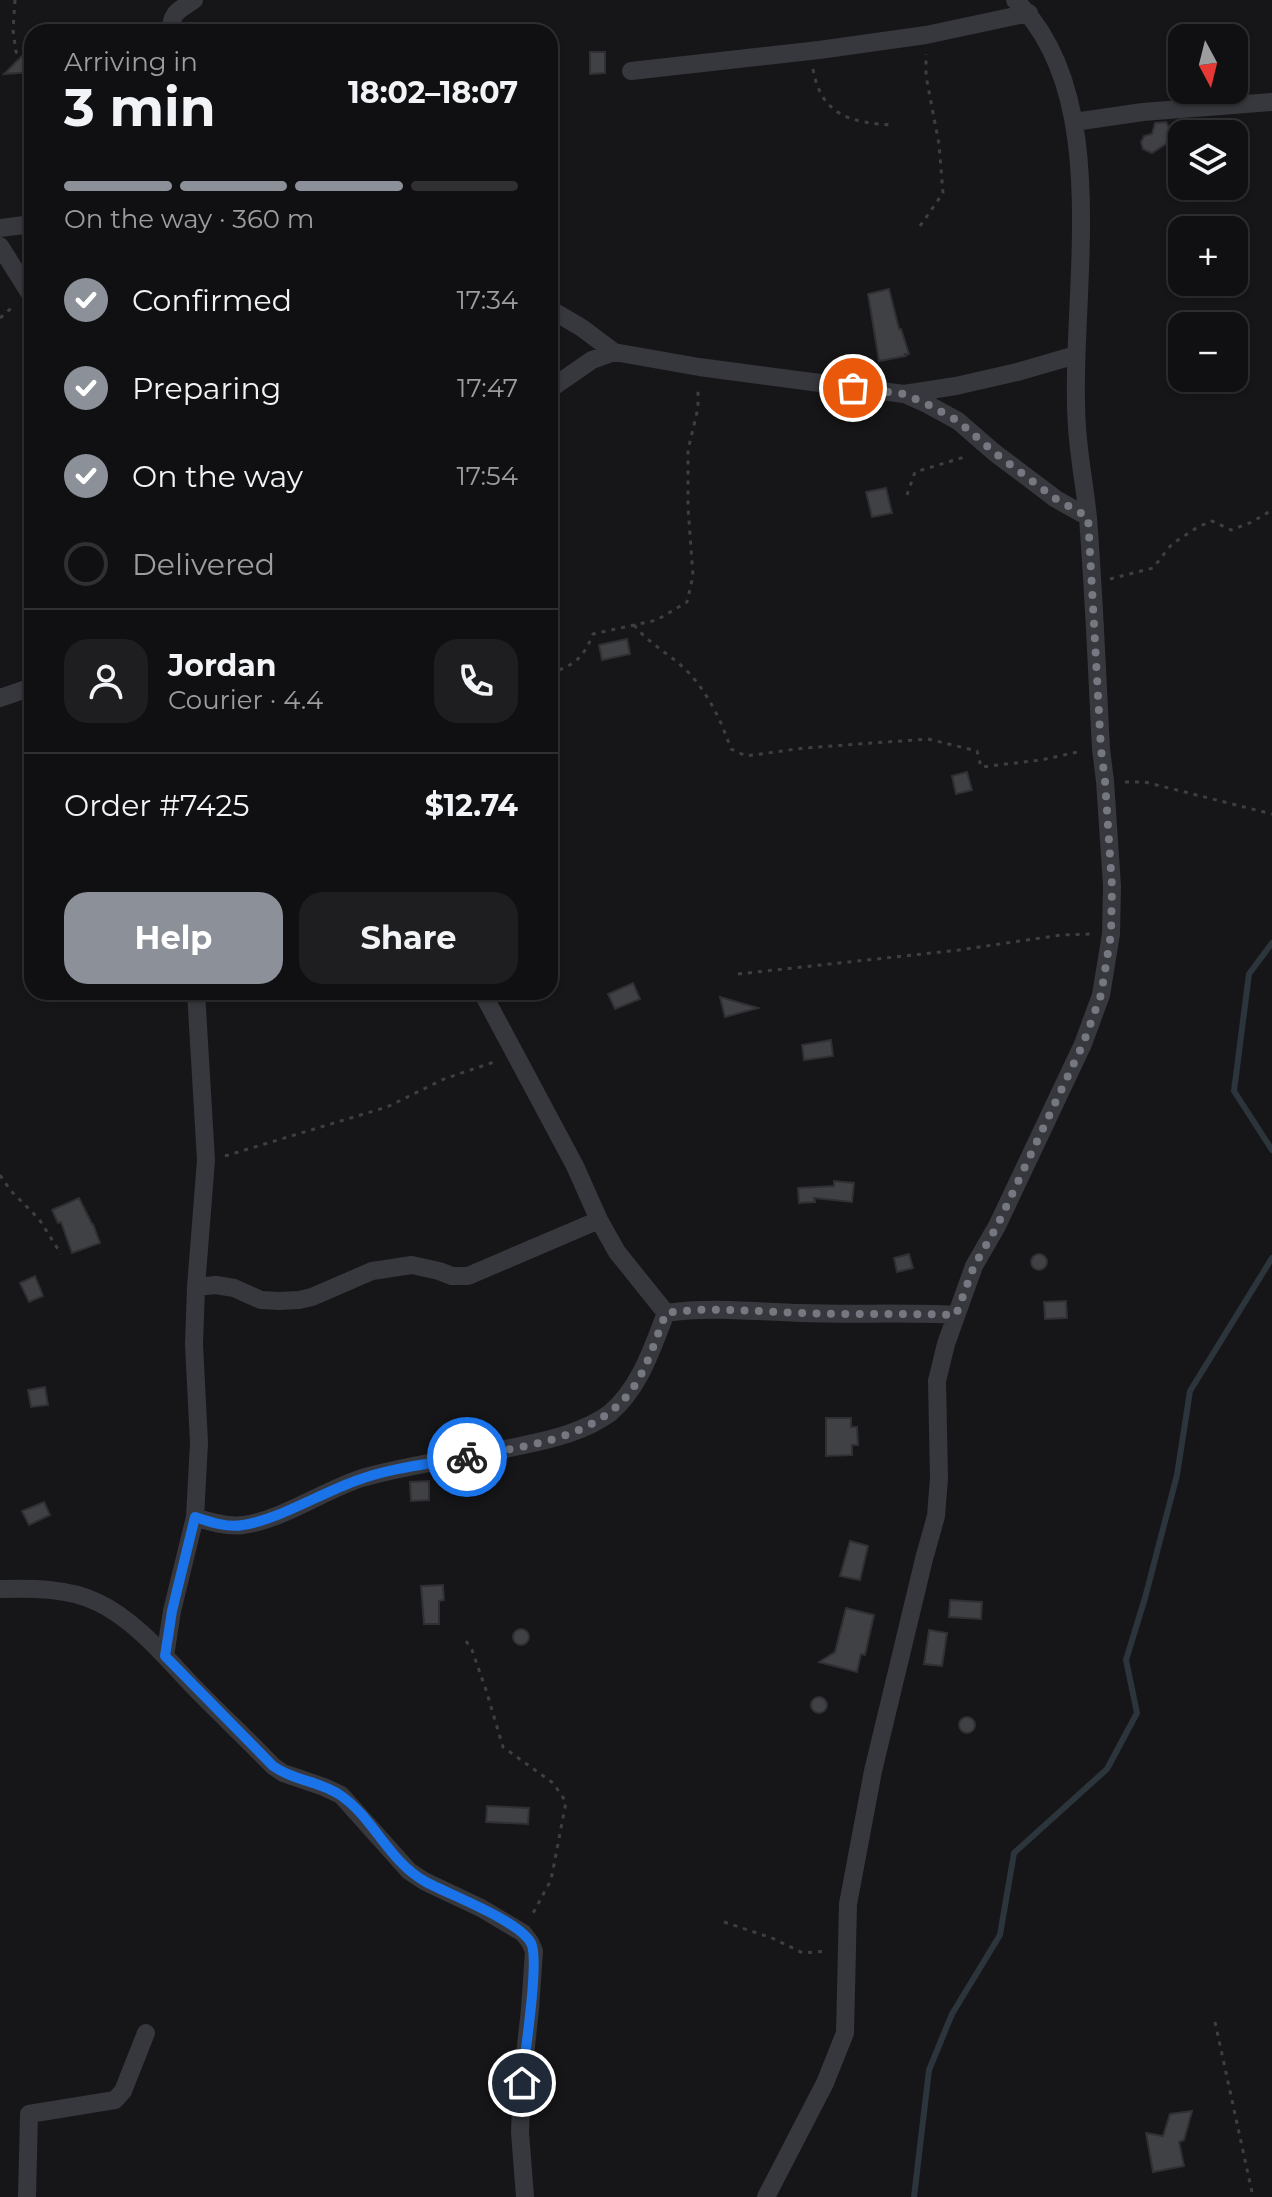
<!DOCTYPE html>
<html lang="en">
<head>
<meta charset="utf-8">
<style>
  body { margin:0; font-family:Montserrat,sans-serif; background:#1e1e20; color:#f1f3f6; height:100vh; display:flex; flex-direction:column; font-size:30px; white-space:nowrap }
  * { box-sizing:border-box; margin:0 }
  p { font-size:26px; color:#9c9d9f }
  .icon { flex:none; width:44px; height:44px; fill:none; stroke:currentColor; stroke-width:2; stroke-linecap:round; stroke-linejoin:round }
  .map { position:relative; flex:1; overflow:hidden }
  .details { position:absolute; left:24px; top:24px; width:534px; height:976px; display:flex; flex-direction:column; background:#101012; border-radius:24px; box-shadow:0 2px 6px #0004,0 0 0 2px #303032 }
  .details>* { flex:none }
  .needle { width:52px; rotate:173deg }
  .tools { position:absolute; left:1168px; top:24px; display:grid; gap:16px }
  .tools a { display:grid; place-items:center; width:80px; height:80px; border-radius:16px; background:#101012; box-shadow:0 2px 6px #0004,0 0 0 2px #303032; font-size:40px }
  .pin { position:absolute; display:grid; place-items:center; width:68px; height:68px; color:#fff; margin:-34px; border:4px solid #fff; border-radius:50%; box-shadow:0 2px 8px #0007 }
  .courier { position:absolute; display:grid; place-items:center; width:80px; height:80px; margin:-40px; border:6px solid #1a73e8; border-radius:50%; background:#fff; color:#222; box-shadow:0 2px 10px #0007 }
  .head em { font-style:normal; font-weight:700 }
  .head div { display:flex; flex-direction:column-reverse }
  .head { display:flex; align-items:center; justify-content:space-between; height:136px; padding:0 40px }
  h1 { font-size:52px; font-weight:700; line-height:60px }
  .bar { display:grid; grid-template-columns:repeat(4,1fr); gap:12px 8px; align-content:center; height:96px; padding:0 40px }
  .bar i { height:10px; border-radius:6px; background:#303032 }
  .bar .on { background:#8c9099 }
  .bar p { grid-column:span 4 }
  .line { display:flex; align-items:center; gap:20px; padding:0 40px; border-top:2px solid #303032 }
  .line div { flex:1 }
  .round { display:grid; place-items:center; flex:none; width:84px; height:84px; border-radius:24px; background:#1e1e20 }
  ol { padding:0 40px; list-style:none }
  li { display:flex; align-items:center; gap:24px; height:88px }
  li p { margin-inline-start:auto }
  li .icon { padding:8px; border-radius:50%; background:#8c9099; color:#fff; stroke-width:4 }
  li:last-child { color:#9c9d9f }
  li i { width:44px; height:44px; border:4px solid #303032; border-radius:50% }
  .primary-button { display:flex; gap:16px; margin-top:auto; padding:16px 40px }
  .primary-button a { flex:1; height:92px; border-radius:24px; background:#8c9099; color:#fff; font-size:32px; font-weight:700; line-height:92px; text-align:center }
  .primary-button a+a { background:#1e1e20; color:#f1f3f6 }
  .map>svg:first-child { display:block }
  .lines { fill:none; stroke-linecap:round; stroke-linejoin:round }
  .stream { stroke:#2c353c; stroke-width:6 }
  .building { fill:#404145; stroke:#303034; stroke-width:2 }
  .path { stroke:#3d3f44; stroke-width:3; stroke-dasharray:4 6; stroke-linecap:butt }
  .minor { stroke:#37383d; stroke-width:18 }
  .done { stroke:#757880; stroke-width:8; stroke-dasharray:0 14.4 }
  .route { stroke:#1a73e8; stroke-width:10 }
</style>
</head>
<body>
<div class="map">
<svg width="1272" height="2197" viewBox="0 0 1272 2197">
  <rect width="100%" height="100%" fill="#161618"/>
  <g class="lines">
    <!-- stream -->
    <path class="stream" d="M 1272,943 L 1249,974 L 1234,1091 L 1272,1150
      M 914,2197 L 929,2070 L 952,2014 L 1000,1935 L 1014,1853 L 1107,1769 L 1137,1713 L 1126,1660 L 1145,1598 L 1177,1475 L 1190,1391 L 1272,1258"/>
  </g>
  <!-- building -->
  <path class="building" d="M 32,46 L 32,72 L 4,74 Z
    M 590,52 L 605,52 L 605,73 L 590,74 Z
    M 1166,122 L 1175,138 L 1152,153 L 1143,149 L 1141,142 L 1144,136 L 1152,134 L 1155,123 Z
    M 889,289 L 899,329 L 901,329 L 909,354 L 905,354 L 906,356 L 879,361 L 868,294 Z
    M 886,488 L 892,513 L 872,517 L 866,492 Z
    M 627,639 L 630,654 L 602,660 L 599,645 Z
    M 967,772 L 972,790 L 956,794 L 952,776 Z
    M 633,983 L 640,999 L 615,1009 L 608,994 Z
    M 720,997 L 758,1008 L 725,1017 Z
    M 831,1040 L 833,1056 L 804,1060 L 802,1045 Z
    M 834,1181 L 854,1183 L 852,1202 L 814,1198 L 815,1202 L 799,1203 L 798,1188 L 834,1186 Z
    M 79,1198 L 92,1224 L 93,1224 L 100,1243 L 72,1253 L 61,1222 L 58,1223 L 52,1210 Z
    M1031 1262a8 8 0 1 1 16 0a8 8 0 1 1-16 0Z
    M 909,1254 L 913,1268 L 897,1272 L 894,1258 Z
    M 35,1276 L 43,1296 L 29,1302 L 20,1283 Z
    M 1066,1301 L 1067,1318 L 1045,1319 L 1044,1302 Z
    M 45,1387 L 48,1405 L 31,1407 L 28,1390 Z
    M 826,1418 L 851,1418 L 851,1427 L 857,1427 L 858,1445 L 852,1445 L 852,1455 L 826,1456 Z
    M 429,1481 L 429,1500 L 411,1501 L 410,1482 Z
    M 44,1502 L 50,1515 L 29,1525 L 22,1511 Z
    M 850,1541 L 868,1546 L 860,1580 L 840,1576 Z
    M 443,1585 L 444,1600 L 439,1601 L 439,1624 L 424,1624 L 421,1586 Z
    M 950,1600 L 982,1602 L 981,1619 L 949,1617 Z
    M 846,1608 L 874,1615 L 865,1655 L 861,1654 L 857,1672 L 819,1662 L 835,1652 Z
    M513 1637a8 8 0 1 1 16 0a8 8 0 1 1-16 0Z
    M 929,1630 L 947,1633 L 942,1666 L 924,1664 Z
    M811 1705a8 8 0 1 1 16 0a8 8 0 1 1-16 0Z
    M959 1725a8 8 0 1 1 16 0a8 8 0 1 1-16 0Z
    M 487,1806 L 529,1808 L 528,1824 L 486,1822 Z
    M 1192,2111 L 1184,2140 L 1179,2142 L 1184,2166 L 1153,2172 L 1146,2133 L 1163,2136 L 1170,2114 Z"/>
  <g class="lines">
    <!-- path -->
    <path class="path" d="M 15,0 L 13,30 L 16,52 L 32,64
      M 813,69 C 821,116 852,123 894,125
      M 920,226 L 943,193 L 939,144 L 926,76 L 926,54
      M 0,318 L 15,305
      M 907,495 L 915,472 L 968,456
      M 1110,579 L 1153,568 L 1172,544 L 1198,527 L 1212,521 L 1231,530 L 1252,522 L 1272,510
      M 634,625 C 649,644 670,654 687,671 C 708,693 721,720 731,749 L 746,756 L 804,748 L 928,739 L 977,751 L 981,767 L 1041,760 L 1082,751
      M 550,674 C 575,664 583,659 593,634 L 657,620 L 687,602 L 693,576 L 688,507 L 688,450 L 698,408 L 698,387
      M 1125,782 L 1145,782 L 1272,814
      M 738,974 L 959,950 L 1061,935 L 1091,934
      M 225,1156 L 387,1107 L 444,1079 L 497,1061
      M 0,1175 L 11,1191 L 39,1219 L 61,1254
      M 466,1641 L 472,1650 L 486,1690 L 503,1747 L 553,1783 L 566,1802 L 551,1880 L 532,1915
      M 724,1922 L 772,1938 L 803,1953 L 827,1951
      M 1215,2022 L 1253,2197"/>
    <!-- minor -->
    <path class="minor" d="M 171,32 C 170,12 180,10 194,0
      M 631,71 L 819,50 L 926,35 L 1029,13
      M 1074,122 L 1143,112 L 1272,102
      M 0,228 L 32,224
      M 0,246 L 32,297
      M 550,309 L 582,328 L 614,352 L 699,367 L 904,394 L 956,386 L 1017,372 L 1076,355
      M 550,389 L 592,360 L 614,352
      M 907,395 L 927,404 L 958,421 L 995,453 L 1056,499 L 1088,517
      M 0,698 L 32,687
      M 482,992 L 575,1166 L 599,1220 L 617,1252 L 666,1313 C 712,1306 756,1312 802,1313 C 853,1315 904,1312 956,1315
      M 196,1287 L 216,1285 L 234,1288 L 261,1300 L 279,1301 L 299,1300 L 312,1297 L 372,1271 L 412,1265 L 439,1271 L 452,1276 L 468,1276 L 599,1220
      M 195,1517 L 199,1443 L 194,1344 L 196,1287 L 206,1160 L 196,992
      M 0,1589 C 31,1588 68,1588 97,1602 C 132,1618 164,1655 190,1683 C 217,1711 246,1738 273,1766 L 283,1773 L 324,1787 L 341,1795 L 409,1871 L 424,1881 L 481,1908 L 523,1933 L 530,1942 L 534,1951 L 530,2009 L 522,2083 L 520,2132 L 525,2197
      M 165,1656 L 172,1611 L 195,1517 C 210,1522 227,1527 243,1525 C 282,1520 324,1490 362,1478 C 415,1463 471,1457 524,1445 C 553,1439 586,1431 610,1413 C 640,1388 652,1348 666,1313
      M 27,2197 L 29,2114 L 115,2100 L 123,2091 L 146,2033
      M 766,2197 L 825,2083 L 845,2033 L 848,1904 L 873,1771 L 924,1559 L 936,1516 L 939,1478 L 937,1381 L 946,1344 L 974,1266 L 997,1226 L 1023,1171 L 1083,1044 L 1101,995 L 1111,934 L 1112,886 L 1105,781 L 1101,749 C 1097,672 1094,595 1088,518 C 1085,488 1079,458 1077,427 C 1068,300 1117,98 1015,0"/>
  </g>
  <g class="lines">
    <!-- done -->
    <path class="done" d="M 467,1457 C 520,1447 589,1440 626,1397 C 646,1374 655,1340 666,1313 C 712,1306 756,1312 802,1313 C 853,1315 904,1313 956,1315 L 974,1266 L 997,1226 L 1083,1044 L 1101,995 L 1111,934 L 1112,886 L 1105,781 L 1101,749 L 1088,517 L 1056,499 L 995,453 L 958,421 L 927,404 L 904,394 L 853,388"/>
    <!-- route -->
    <path class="route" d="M 467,1457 C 431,1464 393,1467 358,1480 C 323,1492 278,1520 243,1525 C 227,1528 210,1522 195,1517 L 172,1611 L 165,1656 L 273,1766 C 294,1781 320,1781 340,1795 C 374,1818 389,1862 426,1882 C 450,1895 518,1920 531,1943 C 540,1959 524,2058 522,2083"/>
  </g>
</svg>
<div class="tools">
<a><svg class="needle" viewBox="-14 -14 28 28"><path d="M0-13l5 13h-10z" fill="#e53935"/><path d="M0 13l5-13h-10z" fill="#9c9d9f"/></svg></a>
<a><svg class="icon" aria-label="layers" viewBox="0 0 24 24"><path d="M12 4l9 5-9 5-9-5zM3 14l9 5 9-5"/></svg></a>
<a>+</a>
<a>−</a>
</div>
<div class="pin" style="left:853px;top:388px;background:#ea580c"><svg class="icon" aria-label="bag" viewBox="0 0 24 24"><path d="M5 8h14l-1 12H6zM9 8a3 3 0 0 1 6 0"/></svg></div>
<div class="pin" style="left:522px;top:2083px;background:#1f2937"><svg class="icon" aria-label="home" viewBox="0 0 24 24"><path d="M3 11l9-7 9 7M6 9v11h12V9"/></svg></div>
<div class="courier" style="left:467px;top:1457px"><svg class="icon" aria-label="bike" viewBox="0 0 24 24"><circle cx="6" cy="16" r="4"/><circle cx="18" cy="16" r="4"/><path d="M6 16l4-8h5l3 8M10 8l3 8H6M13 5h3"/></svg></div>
<section class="details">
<div class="head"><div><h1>3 min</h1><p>Arriving in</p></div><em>18:02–18:07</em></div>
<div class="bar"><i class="on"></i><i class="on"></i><i class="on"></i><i></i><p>On the way · 360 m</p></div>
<ol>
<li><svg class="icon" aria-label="check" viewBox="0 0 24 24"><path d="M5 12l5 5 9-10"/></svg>Confirmed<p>17:34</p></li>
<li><svg class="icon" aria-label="check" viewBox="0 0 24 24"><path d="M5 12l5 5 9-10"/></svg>Preparing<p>17:47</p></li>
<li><svg class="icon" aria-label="check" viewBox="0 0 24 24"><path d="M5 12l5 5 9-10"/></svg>On the way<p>17:54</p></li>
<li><i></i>Delivered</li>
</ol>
<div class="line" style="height:144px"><a class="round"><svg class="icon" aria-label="person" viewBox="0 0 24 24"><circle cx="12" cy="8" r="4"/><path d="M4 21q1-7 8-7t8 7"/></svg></a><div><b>Jordan</b><p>Courier · 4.4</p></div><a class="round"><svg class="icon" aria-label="phone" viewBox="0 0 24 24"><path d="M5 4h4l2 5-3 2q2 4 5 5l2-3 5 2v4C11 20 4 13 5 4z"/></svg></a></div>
<div class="line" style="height:104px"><div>Order #7425</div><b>$12.74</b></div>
<div class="primary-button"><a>Help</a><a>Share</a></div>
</section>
</div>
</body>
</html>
